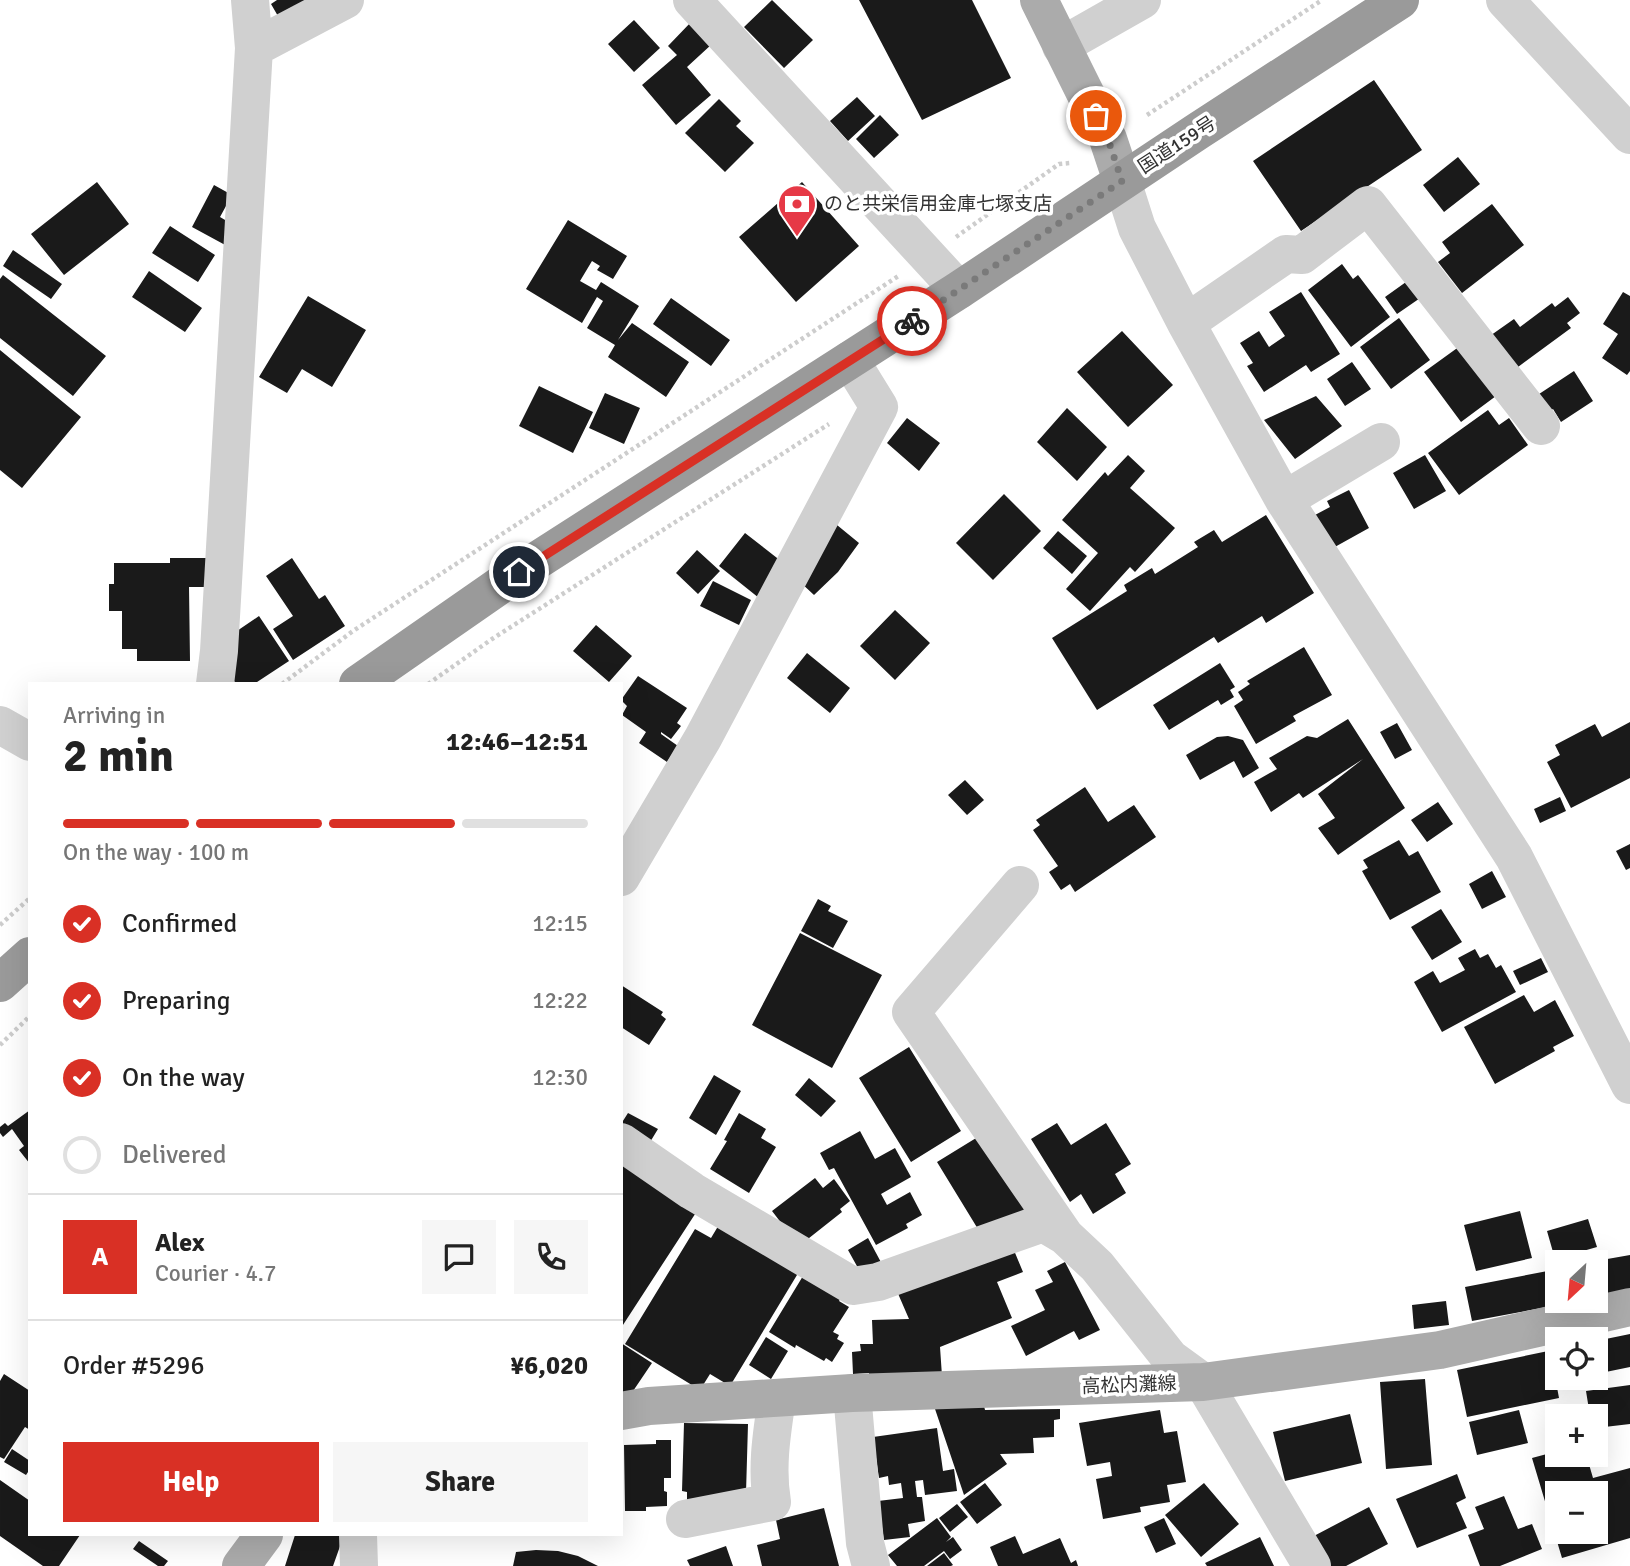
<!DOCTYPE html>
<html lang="en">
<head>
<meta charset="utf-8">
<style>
  body { margin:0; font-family:Signika,"Noto Sans JP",sans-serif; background:#f6f6f6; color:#222; height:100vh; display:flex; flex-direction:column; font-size:26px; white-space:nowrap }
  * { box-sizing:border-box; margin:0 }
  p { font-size:23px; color:#767676 }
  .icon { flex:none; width:38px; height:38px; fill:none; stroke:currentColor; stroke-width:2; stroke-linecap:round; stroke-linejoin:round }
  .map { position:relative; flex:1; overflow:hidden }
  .sheet { position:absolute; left:28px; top:682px; width:595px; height:854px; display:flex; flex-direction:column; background:#fff; border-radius:0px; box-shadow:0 7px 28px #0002 }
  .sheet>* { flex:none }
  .needle { width:46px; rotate:206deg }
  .tools { position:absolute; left:1545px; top:1250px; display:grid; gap:14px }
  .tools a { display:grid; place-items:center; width:63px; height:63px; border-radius:0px; background:#fff; box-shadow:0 7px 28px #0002; font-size:35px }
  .pin { position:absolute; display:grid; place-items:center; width:60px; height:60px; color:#fff; margin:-30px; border:4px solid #fff; border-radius:50%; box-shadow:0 2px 7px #0007 }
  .courier { position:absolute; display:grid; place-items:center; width:70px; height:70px; margin:-35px; border:5px solid #d93025; border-radius:50%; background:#fff; color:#222; box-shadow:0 2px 9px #0007 }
  .headline em { font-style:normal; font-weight:800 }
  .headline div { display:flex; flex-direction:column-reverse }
  .headline { display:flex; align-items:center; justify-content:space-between; height:119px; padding:0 35px }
  h1 { font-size:46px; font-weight:800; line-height:52px }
  .bar { display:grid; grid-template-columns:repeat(4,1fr); gap:10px 7px; align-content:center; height:84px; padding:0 35px }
  .bar i { height:9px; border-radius:5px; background:#e0e0e0 }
  .bar .current { background:#d93025 }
  .bar p { grid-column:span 4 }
  .line { display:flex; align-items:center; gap:18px; padding:0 35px; border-top:2px solid #e0e0e0 }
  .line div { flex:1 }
  .round { display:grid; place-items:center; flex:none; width:74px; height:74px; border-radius:0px; background:#f6f6f6 }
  ol { padding:0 35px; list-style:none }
  li { display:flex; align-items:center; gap:21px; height:77px }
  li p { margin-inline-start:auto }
  li .icon { padding:7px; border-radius:50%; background:#d93025; color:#fff; stroke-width:4 }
  li:last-child { color:#767676 }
  li i { width:38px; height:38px; border:4px solid #e0e0e0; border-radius:50% }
  .button { display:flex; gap:14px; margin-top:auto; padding:14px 35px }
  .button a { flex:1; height:80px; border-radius:0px; background:#d93025; color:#fff; font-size:28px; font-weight:800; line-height:80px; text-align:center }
  .button a+a { background:#f6f6f6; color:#222 }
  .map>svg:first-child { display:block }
  .building { fill:#1a1a1a; fill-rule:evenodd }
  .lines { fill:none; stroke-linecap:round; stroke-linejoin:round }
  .path { stroke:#cdcdcd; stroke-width:4.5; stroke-dasharray:3.5 3.5; stroke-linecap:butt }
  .minor { stroke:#d0d0d0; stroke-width:38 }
  .major { stroke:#ababab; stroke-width:38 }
  .highway { stroke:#9a9a9a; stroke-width:38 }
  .done { stroke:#7a7a7a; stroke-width:7; stroke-dasharray:0 12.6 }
  .route { stroke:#d93025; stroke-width:9 }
  .labels { text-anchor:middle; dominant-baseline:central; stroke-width:7; stroke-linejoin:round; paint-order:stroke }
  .street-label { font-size:19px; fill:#333; stroke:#fff }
  .poi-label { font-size:19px; fill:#333; stroke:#fff; text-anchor:start }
</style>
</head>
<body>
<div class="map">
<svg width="1630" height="1566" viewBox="0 0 1630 1566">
  <rect width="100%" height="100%" fill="#fff"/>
  <!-- building -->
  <path class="building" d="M 277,0 L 320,0 L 286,30 L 271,4 Z
    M 772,0 L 813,40 L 784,68 L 744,27 Z
    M 859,0 L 972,0 L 1011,78 L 922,120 Z
    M 634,20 L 660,48 L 634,72 L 608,44 Z
    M 692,21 L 712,44 L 687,67 L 711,95 L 676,125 L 642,85 L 677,55 L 668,46 Z
    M 1374,80 L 1422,150 L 1301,231 L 1253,161 Z
    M 857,97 L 875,116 L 848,141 L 830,121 Z
    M 719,99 L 741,121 L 736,126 L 754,143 L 725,172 L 685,133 Z
    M 880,115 L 899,135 L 874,158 L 856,139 Z
    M 1458,157 L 1480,184 L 1444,212 L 1423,185 Z
    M 97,182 L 129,224 L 64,275 L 31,234 Z
    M 802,182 L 859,246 L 796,302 L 739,237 Z
    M 214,185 L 232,195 L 220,217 L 237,227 L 227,246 L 192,227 Z
    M 1492,204 L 1524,245 L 1462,293 L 1438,262 L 1450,253 L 1442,242 Z
    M 568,220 L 627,256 L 613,279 L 597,270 L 600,266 L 592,261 L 580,281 L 596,290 L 601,282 L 639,306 L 618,340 L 632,323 L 689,362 L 666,397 L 608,357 L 615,345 L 587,328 L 603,301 L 597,297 L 582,323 L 526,289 Z
    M 170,226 L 215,255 L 198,282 L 152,253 Z
    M 13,250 L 62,284 L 51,299 L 3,266 Z
    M 1342,264 L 1353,279 L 1358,275 L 1390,317 L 1351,347 L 1308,290 Z
    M 149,271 L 202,308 L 185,332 L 132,297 Z
    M 3,275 L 106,356 L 73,396 L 0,338 L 0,279 Z
    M 1413,277 L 1426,294 L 1397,314 L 1385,297 Z
    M 1301,292 L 1340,354 L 1311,372 L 1306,365 L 1264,392 L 1247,366 L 1253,363 L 1240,343 L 1259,331 L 1269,347 L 1285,336 L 1269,312 Z
    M 1623,292 L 1630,296 L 1630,371 L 1627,375 L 1602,358 L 1618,334 L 1603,324 Z
    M 308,296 L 366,330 L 332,387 L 302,369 L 287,393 L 259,377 Z
    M 1568,297 L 1580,313 L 1567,323 L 1571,328 L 1518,367 L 1487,338 L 1514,319 L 1520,327 L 1552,303 L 1555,307 Z
    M 671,298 L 730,340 L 711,366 L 653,324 Z
    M 1399,318 L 1430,360 L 1391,389 L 1360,347 Z
    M 1122,331 L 1173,385 L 1128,427 L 1077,372 Z
    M 1460,346 L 1496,396 L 1461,422 L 1424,372 Z
    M 0,350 L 81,417 L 22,488 L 0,470 Z
    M 1352,362 L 1371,389 L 1345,406 L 1327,379 Z
    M 1574,371 L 1593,401 L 1561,422 L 1553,409 L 1545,414 L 1533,398 Z
    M 539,386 L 593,412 L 573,453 L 519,426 Z
    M 605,393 L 640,408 L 624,444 L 589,428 Z
    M 1316,396 L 1342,426 L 1295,459 L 1264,420 Z
    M 1067,408 L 1107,447 L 1077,481 L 1037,442 Z
    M 1488,410 L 1499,425 L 1509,418 L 1528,445 L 1459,495 L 1428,453 Z
    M 907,418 L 940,443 L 919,471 L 887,443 Z
    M 1128,455 L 1145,471 L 1130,488 L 1175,528 L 1135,572 L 1130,567 L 1090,611 L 1066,589 L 1098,553 L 1062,520 L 1105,472 L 1108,476 Z
    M 1425,455 L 1446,491 L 1414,509 L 1393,473 Z
    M 1349,490 L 1369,528 L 1333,548 L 1315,515 L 1330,507 L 1327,501 Z
    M 1004,494 L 1041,531 L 993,580 L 956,543 Z
    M 1266,515 L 1314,593 L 1266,623 L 1262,616 L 1218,643 L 1214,637 L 1097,710 L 1052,638 L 1127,591 L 1124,585 L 1152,568 L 1155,574 L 1198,547 L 1194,542 L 1214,530 L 1222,542 Z
    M 837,525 L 859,543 L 838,572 L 814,595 L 799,581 Z
    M 1058,531 L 1087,556 L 1072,574 L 1043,548 Z
    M 745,533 L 786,565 L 759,598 L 719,566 Z
    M 697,550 L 720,571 L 698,594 L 676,573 Z
    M 170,558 L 210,558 L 210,587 L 189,587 L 190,661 L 137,661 L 137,649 L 122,649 L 122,611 L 109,611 L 109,584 L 114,584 L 114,563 L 170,563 Z
    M 292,558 L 319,599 L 325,595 L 345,626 L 293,660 L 273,629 L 293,616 L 266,576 Z
    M 713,581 L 751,600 L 739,625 L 700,606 Z
    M 895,610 L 930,643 L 895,680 L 860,646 Z
    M 259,616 L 289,661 L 254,684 L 236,684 L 227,670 L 234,633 Z
    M 596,625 L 632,656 L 609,682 L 573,651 Z
    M 1304,647 L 1332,695 L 1293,716 L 1296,721 L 1256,744 L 1234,706 L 1243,700 L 1238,692 L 1250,684 L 1247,681 Z
    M 807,653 L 850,688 L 830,713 L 787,678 Z
    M 1220,663 L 1235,687 L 1230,690 L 1234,697 L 1221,705 L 1218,700 L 1169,730 L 1153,705 Z
    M 638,676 L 687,708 L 677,723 L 681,726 L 671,739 L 661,732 L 661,734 L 678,746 L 667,762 L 639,743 L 646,732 L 622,715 L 627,706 L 621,700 Z
    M 1348,719 L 1405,808 L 1338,855 L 1318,828 L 1335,818 L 1318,794 L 1363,759 L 1303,798 L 1299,793 L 1271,812 L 1254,782 L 1277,769 L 1269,758 L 1307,736 L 1317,738 Z
    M 1630,722 L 1630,778 L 1571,808 L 1547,762 L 1560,755 L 1555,745 L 1595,724 L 1602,737 Z
    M 1397,723 L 1412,750 L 1395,759 L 1380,732 Z
    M 1228,736 L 1243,740 L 1259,768 L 1243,778 L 1234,761 L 1200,780 L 1186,755 L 1217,737 Z
    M 965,780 L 984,800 L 967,815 L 948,795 Z
    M 1085,787 L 1108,822 L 1134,805 L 1156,837 L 1075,892 L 1070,884 L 1061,890 L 1049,872 L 1058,866 L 1033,830 L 1040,825 L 1036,820 Z
    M 1560,797 L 1566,811 L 1540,823 L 1534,809 Z
    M 1438,802 L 1453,824 L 1427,842 L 1411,820 Z
    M 1399,840 L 1409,856 L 1418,851 L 1441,892 L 1390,920 L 1362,871 L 1368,868 L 1363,860 Z
    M 1630,844 L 1630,868 L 1626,870 L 1616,851 Z
    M 1492,871 L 1506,897 L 1482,909 L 1469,884 Z
    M 818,899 L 831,906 L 828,911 L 848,921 L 833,948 L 801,931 Z
    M 1441,909 L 1462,942 L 1432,960 L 1411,927 Z
    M 800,933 L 882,975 L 832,1068 L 752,1025 Z
    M 1475,949 L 1480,958 L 1488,954 L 1496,968 L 1501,965 L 1516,992 L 1442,1032 L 1414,982 L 1433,971 L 1440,983 L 1465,970 L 1458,958 Z
    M 1541,958 L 1548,972 L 1520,985 L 1513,971 Z
    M 621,985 L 663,1012 L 661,1015 L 666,1019 L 649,1045 L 621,1027 Z
    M 1524,995 L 1534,1012 L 1555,1000 L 1574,1036 L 1553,1047 L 1555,1051 L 1495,1084 L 1464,1027 Z
    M 909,1047 L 961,1131 L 911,1162 L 859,1078 Z
    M 714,1075 L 741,1091 L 716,1135 L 689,1118 Z
    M 809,1078 L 836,1101 L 821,1117 L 795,1095 Z
    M 30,1110 L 30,1164 L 19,1150 L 24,1146 L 12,1129 L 3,1137 L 0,1133 L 0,1127 L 5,1123 L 8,1126 Z
    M 628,1113 L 658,1129 L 647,1147 L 621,1124 Z
    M 739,1113 L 766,1129 L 761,1138 L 776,1147 L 749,1193 L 710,1169 L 727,1141 L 724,1140 Z
    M 1057,1123 L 1071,1145 L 1106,1123 L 1131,1164 L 1115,1174 L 1126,1193 L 1093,1214 L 1081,1194 L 1070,1202 L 1031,1139 Z
    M 860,1131 L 875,1159 L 895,1148 L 911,1177 L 881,1194 L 887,1205 L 910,1192 L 922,1215 L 906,1224 L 908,1228 L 876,1245 L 834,1168 L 829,1170 L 820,1153 Z
    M 981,1135 L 1028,1211 L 981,1234 L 937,1162 Z
    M 621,1157 L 699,1208 L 621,1328 Z
    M 815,1178 L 823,1188 L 834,1179 L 850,1201 L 840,1209 L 842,1212 L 799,1246 L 772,1211 Z
    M 1520,1211 L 1532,1258 L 1476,1271 L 1464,1225 Z
    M 1588,1219 L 1597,1247 L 1555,1259 L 1547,1231 Z
    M 720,1223 L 800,1270 L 730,1386 L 710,1374 L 700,1390 L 625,1344 L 695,1229 L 711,1238 Z
    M 868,1238 L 883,1266 L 863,1277 L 848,1250 Z
    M 1013,1248 L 1023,1272 L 997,1282 L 1012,1318 L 940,1347 L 942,1376 L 869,1379 L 869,1373 L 853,1374 L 852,1352 L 861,1351 L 860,1344 L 873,1344 L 872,1320 L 909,1319 L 896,1289 Z
    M 1630,1255 L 1630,1291 L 1596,1297 L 1596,1261 Z
    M 1065,1262 L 1100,1330 L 1079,1340 L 1074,1331 L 1026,1356 L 1011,1326 L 1045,1310 L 1035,1290 L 1053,1282 L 1047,1271 Z
    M 1558,1269 L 1558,1300 L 1574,1302 L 1472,1321 L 1465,1287 Z
    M 806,1271 L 843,1294 L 839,1301 L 849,1307 L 833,1332 L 839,1335 L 837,1339 L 844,1343 L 832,1362 L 826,1358 L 824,1361 L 796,1345 L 795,1348 L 769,1332 Z
    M 1446,1301 L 1449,1325 L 1414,1329 L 1412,1305 Z
    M 1630,1334 L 1630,1367 L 1596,1374 L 1596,1341 Z
    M 766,1337 L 788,1351 L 771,1379 L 749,1365 Z
    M 621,1343 L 652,1363 L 629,1397 L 621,1397 Z
    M 1558,1349 L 1558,1377 L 1575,1378 L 1556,1382 L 1559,1398 L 1467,1417 L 1457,1370 Z
    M 4,1374 L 30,1391 L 30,1430 L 25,1427 L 4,1459 L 0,1457 L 0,1381 Z
    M 1425,1379 L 1432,1465 L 1386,1469 L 1380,1382 Z
    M 1630,1385 L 1630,1424 L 1596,1428 L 1596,1416 L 1590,1416 L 1586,1391 Z
    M 934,1406 L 984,1406 L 985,1410 L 1060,1409 L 1060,1419 L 1054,1420 L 1054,1437 L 1033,1438 L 1034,1453 L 1000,1454 L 1007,1464 L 964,1495 Z
    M 1160,1410 L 1164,1433 L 1177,1431 L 1186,1482 L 1167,1485 L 1170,1502 L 1140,1507 L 1141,1512 L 1103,1519 L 1096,1479 L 1112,1476 L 1110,1462 L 1087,1466 L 1079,1423 Z
    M 1519,1410 L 1528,1443 L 1477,1455 L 1469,1422 Z
    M 1350,1414 L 1362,1463 L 1285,1481 L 1273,1432 Z
    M 684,1423 L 748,1424 L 746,1493 L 687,1508 L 687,1492 L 682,1491 Z
    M 937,1428 L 943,1471 L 954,1469 L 957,1491 L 925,1495 L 923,1480 L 915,1481 L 917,1497 L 922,1497 L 925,1521 L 908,1524 L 910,1537 L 884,1540 L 878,1501 L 903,1498 L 901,1483 L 889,1485 L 888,1476 L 879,1478 L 873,1437 Z
    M 656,1440 L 671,1440 L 671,1478 L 664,1478 L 664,1491 L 667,1492 L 667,1506 L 646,1507 L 646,1511 L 625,1511 L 624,1445 L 656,1444 Z
    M 12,1449 L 30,1461 L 30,1469 L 26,1475 L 4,1462 Z
    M 1558,1451 L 1558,1454 L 1586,1454 L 1593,1478 L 1630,1468 L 1630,1538 L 1562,1558 L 1532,1458 ZM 1558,1493 L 1596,1493 L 1596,1531 L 1558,1531 Z
    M 1457,1474 L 1466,1498 L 1456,1503 L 1467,1528 L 1417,1548 L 1396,1499 Z
    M 0,1480 L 30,1501 L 30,1535 L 80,1535 L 59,1566 L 43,1566 L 0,1536 Z
    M 985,1483 L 1002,1505 L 977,1524 L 960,1502 Z
    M 1204,1483 L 1239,1524 L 1201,1557 L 1165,1515 Z
    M 1504,1496 L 1518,1529 L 1532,1524 L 1542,1549 L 1500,1566 L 1480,1566 L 1468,1535 L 1484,1529 L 1475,1507 Z
    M 957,1504 L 968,1517 L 950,1532 L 939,1518 Z
    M 1369,1507 L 1388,1544 L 1346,1566 L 1327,1566 L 1312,1537 Z
    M 824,1508 L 839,1566 L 762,1566 L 757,1545 L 780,1539 L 776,1520 Z
    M 937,1518 L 951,1537 L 946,1542 L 953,1537 L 962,1550 L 950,1559 L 944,1551 L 924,1566 L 897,1566 L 888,1555 Z
    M 1164,1518 L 1176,1544 L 1156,1553 L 1144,1527 Z
    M 295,1535 L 344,1535 L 333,1566 L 285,1566 Z
    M 1015,1536 L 1023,1554 L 1060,1538 L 1071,1563 L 1076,1560 L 1078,1566 L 998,1566 L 990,1547 Z
    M 1260,1537 L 1274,1566 L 1207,1566 L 1205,1563 Z
    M 139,1541 L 168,1561 L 164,1566 L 158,1566 L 133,1549 Z
    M 726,1546 L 733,1566 L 690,1566 L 687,1560 Z
    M 536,1550 L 558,1551 L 578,1556 L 598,1566 L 513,1566 L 516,1552 Z
    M 944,1553 L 953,1565 L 951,1566 L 927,1566 Z"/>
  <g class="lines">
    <!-- path -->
    <path class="path" d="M 1147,115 L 1322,0
      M 956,237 L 1059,164 L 1070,163
      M 282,684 L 353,631 L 900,275
      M 428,684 L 492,639 L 829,424
      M 0,925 L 30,898
      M 0,1045 L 30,1016"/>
    <!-- minor -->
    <path class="minor" d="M 692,0 L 959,290
      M 1505,0 L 1630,135
      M 1061,46 L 1142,0
      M 254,48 L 345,0
      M 1122,181 L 1137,228 L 1186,323 L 1284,500 L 1514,857 L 1630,1085
      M 1186,323 L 1286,254 L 1302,255 L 1368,205 L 1541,426
      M 1284,500 L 1381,442
      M 215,684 L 219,651 L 254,48 L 250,0
      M 0,725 L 30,742
      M 621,877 L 703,738 L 879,407 L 850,360
      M 1020,885 L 911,1012 L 1065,1236
      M 621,1142 L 692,1191 L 853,1286 L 878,1282 L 1043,1223 L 1065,1236 L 1097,1266 L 1170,1358 L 1203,1382 L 1312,1566
      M 852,1393 L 865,1543 L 871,1566
      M 685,1519 L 772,1502 C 766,1467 772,1432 777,1398
      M 358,1535 L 359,1566"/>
    <!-- major -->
    <path class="major" d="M 1039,0 L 1108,139 L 1122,181
      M 621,1411 L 649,1406 L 852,1393 L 1203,1382 L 1440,1350 L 1630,1307
      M 241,1566 L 264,1535"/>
    <!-- highway -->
    <path class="highway" d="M 358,684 L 519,572 L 959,290 L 1198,131 L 1400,0
      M 0,983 L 30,956"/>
  </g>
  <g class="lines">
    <!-- done -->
    <path class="done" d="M 912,321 L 1122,181 L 1108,139 L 1096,116"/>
    <!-- route -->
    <path class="route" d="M 519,572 L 912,321"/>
  </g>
  <!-- icons -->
  <defs>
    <symbol id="bank-pin" viewBox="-11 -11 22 30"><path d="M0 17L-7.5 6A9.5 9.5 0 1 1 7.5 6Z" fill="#e63946" stroke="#fff"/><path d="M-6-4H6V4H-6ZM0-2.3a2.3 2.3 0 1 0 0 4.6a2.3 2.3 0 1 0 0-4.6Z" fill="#fff"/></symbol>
  </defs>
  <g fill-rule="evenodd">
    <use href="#bank-pin" x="775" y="182" width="44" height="60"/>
  </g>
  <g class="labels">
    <!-- street labels -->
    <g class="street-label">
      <text transform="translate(1177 145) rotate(-33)">国道159号</text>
      <text transform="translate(1129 1385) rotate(-2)">高松内灘線</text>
    </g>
    <!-- poi labels -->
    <g class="poi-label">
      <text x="824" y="204">のと共栄信用金庫七塚支店</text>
    </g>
  </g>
</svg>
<div class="tools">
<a><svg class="needle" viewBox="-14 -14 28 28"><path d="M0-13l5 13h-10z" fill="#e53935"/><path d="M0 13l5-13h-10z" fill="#767676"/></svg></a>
<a><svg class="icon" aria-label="locate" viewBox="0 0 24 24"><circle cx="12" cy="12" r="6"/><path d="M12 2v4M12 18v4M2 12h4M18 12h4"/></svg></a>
<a>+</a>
<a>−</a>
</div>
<div class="pin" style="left:1096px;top:116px;background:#ea580c"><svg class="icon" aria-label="bag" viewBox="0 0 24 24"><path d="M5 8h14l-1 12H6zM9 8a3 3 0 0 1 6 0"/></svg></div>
<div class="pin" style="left:519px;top:572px;background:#1f2937"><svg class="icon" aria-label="home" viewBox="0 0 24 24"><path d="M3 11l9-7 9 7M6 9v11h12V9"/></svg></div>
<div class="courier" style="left:912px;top:321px"><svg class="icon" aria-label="bike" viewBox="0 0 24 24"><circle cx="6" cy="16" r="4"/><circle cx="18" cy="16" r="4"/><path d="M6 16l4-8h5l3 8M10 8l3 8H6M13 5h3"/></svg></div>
<section class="sheet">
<div class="headline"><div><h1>2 min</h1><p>Arriving in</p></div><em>12:46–12:51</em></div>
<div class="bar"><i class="current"></i><i class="current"></i><i class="current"></i><i></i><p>On the way · 100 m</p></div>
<ol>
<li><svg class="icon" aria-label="check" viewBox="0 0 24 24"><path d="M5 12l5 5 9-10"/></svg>Confirmed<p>12:15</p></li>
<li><svg class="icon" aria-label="check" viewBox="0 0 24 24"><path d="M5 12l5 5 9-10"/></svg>Preparing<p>12:22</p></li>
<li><svg class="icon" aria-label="check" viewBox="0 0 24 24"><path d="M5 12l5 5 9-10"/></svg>On the way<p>12:30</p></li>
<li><i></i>Delivered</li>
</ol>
<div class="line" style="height:126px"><b class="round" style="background:#d93025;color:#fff">A</b><div><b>Alex</b><p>Courier · 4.7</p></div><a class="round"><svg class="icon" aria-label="chat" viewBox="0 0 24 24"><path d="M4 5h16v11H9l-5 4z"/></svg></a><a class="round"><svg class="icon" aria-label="phone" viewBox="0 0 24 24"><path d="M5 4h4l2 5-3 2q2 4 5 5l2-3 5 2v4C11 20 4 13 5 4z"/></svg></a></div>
<div class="line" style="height:91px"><div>Order #5296</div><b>¥6,020</b></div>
<div class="button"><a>Help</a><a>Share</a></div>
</section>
</div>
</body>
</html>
